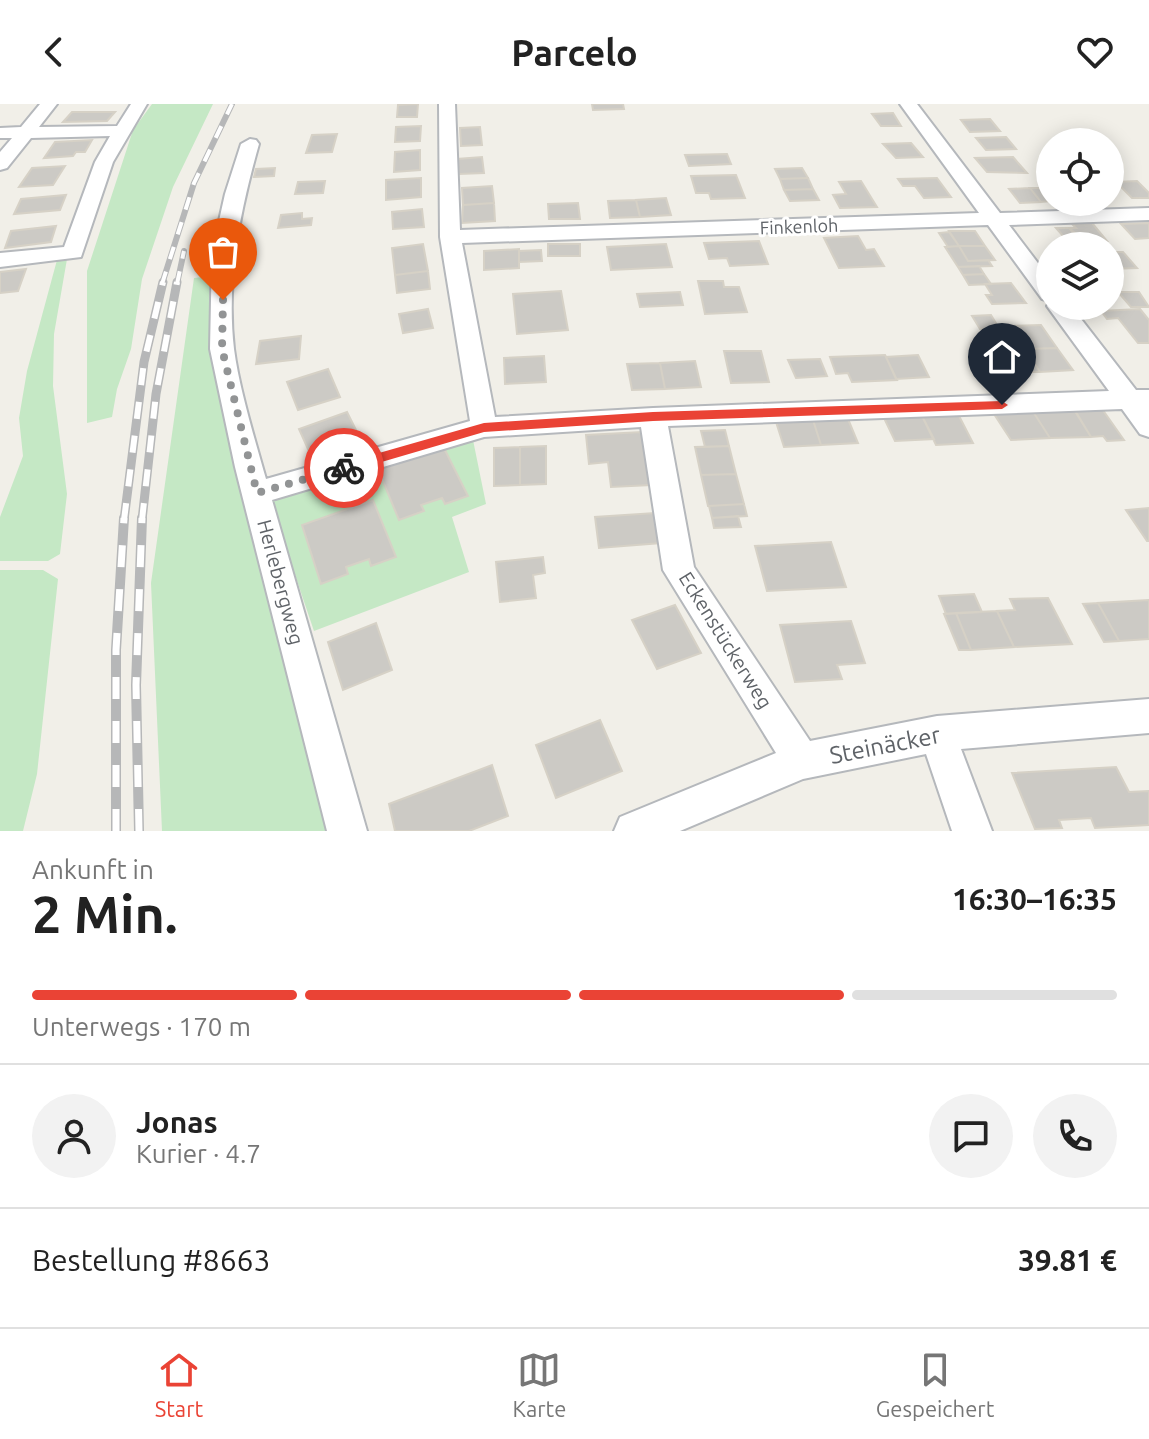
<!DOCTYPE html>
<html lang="de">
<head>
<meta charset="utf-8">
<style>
  body { margin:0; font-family:Ubuntu,sans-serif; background:#f2f2f2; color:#222; height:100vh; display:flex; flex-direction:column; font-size:30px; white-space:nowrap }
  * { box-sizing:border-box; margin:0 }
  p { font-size:26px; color:#767676 }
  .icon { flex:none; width:44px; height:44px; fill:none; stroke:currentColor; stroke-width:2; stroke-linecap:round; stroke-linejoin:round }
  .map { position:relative; height:727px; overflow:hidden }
  .details { display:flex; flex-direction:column; background:#fff; flex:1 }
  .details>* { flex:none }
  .fabs { position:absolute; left:1036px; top:24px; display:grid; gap:16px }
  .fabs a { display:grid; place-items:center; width:88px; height:88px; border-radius:50%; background:#fff; box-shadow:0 4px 20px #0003; font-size:40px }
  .pin { position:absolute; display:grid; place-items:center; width:68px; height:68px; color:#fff; margin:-82px -34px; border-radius:50% 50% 50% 0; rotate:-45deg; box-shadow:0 0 8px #0007 }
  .pin .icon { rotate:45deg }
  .courier { position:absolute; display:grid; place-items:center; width:80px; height:80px; margin:-40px; border:6px solid #ea4335; border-radius:50%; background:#fff; color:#222; box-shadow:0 2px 10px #0007 }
  .overview em { font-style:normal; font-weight:700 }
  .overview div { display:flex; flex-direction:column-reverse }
  .overview { display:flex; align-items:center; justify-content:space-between; height:136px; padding:0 32px }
  h1 { font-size:52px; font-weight:700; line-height:60px }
  .bar { display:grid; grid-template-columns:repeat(4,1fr); gap:12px 8px; align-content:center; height:96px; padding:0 32px }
  .bar i { height:10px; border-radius:6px; background:#e0e0e0 }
  .bar .selected { background:#ea4335 }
  .bar p { grid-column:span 4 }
  .line { display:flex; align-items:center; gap:20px; padding:0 32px; border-top:2px solid #e0e0e0 }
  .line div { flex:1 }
  .round { display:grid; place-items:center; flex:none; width:84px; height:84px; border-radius:42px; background:#f2f2f2 }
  header { display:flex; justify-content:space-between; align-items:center; height:104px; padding:0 32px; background:#fff; font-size:36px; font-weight:700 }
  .tabs { display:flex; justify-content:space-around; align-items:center; height:112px; border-top:2px solid #e0e0e0; background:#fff; font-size:22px; color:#767676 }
  .tabs a { display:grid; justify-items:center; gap:4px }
  .tabs .selected { color:#ea4335 }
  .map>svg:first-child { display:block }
  .green { fill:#c5e8c5 }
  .building { fill:#cccac5; stroke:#d6d1c6; stroke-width:2 }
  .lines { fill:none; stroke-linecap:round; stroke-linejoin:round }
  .minor-casing { stroke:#b5b8bc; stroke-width:4 }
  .minor { fill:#fff; fill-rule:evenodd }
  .rail-far2-casing { stroke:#b6b7b8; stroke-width:6 }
  .rail-far1-casing { stroke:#b6b7b8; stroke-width:9 }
  .rail-casing { stroke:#b6b7b8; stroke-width:10 }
  .rail-far2 { stroke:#fff; stroke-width:4; stroke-dasharray:13; stroke-linecap:butt }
  .rail-far1 { stroke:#fff; stroke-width:6; stroke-dasharray:17; stroke-linecap:butt }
  .rail { stroke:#fff; stroke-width:7; stroke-dasharray:22; stroke-linecap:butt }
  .route { fill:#ea4335 }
  .done { stroke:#929495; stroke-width:8; stroke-dasharray:0 14.4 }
  .labels { text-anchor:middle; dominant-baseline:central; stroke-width:6; stroke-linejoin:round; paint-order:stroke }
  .far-street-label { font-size:18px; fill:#5f6368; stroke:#fff }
  .street-label { font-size:20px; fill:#5f6368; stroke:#fff }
  .near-street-label { font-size:24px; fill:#5f6368; stroke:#fff }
</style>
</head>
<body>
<header><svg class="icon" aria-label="back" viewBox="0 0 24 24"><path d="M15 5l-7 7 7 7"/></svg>Parcelo<svg class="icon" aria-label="heart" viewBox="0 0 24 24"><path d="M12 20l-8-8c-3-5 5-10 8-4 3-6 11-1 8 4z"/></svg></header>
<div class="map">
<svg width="1149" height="727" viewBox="0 0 1149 727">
  <rect width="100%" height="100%" fill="#f1efe8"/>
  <!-- green -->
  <path class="green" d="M 152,0 L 213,0 L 173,83 L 142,175 L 131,245 L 117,285 L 112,313 L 87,319 L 87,167 L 133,26 Z
    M 67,155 L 54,230 L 53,282 L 67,390 L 60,450 L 48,457 L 0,457 L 0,413 L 23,352 L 19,314 L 27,267 L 57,156 Z
    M 212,172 L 223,312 L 334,727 L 162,727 L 151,479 L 194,174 Z
    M 472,331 L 486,400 L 452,413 L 469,468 L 314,527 L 268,391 Z
    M 0,466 L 43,466 L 58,475 L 37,670 L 23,727 L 0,727 Z"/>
  <!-- building -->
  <path class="building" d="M 418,0 L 417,13 L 397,13 L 398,1 Z
    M 592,0 L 623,0 L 624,5 L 593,6 Z
    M 72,8 L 115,8 L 107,17 L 63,18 Z
    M 893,9 L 901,22 L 881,22 L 872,10 Z
    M 990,15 L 1000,27 L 970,28 L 961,16 Z
    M 421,22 L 420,37 L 395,38 L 396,23 Z
    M 480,23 L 482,41 L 461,42 L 460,24 Z
    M 337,30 L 332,48 L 306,49 L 312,31 Z
    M 1006,33 L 1016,45 L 986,46 L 976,34 Z
    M 92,36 L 85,48 L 76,48 L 73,52 L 44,54 L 55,38 Z
    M 911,39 L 923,53 L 896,54 L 883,40 Z
    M 420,46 L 420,66 L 394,68 L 395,48 Z
    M 727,50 L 731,60 L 689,62 L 685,51 Z
    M 482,53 L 484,69 L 459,70 L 457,55 Z
    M 1013,53 L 1027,69 L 987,68 L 975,54 Z
    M 65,62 L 53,81 L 19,83 L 32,64 Z
    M 275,64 L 274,72 L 254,73 L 256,65 Z
    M 802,64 L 808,74 L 780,75 L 775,65 Z
    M 736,71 L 745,94 L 711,95 L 709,89 L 696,89 L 691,72 Z
    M 421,74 L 421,93 L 386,96 L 386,76 Z
    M 808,74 L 813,85 L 784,86 L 780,75 Z
    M 937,74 L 951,93 L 924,94 L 915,82 L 903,82 L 898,75 Z
    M 325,77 L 323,89 L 295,90 L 298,78 Z
    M 861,77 L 877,103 L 840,104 L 833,91 L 846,90 L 839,78 Z
    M 1137,77 L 1149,89 L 1149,94 L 1132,94 L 1116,78 Z
    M 492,82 L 494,99 L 463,101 L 462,84 Z
    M 1030,84 L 1050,84 L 1050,97 L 1041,98 Z
    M 1030,84 L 1041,98 L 1020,99 L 1009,85 Z
    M 813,85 L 819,96 L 790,97 L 784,86 Z
    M 66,91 L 60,106 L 14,110 L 21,95 Z
    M 666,94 L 671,111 L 640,113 L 636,96 Z
    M 636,96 L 640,113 L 610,114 L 608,97 Z
    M 494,99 L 495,117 L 462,119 L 463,101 Z
    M 578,99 L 580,115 L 549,115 L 548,100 Z
    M 422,105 L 424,123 L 393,125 L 392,108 Z
    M 302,109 L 302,115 L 312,114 L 311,121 L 278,124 L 281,111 Z
    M 1092,119 L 1107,137 L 1087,137 L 1083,133 L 1077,133 L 1069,124 L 1076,124 L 1072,120 Z
    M 1149,119 L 1149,134 L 1135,135 L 1121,120 Z
    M 56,122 L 51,138 L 5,144 L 11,127 Z
    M 1056,124 L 1069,124 L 1089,140 L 1071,141 Z
    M 949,127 L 975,127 L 985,142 L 959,142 Z
    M 949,128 L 959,142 L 948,143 L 939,129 Z
    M 858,132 L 866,146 L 874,145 L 884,162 L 839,164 L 824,134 Z
    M 759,137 L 768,160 L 730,162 L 727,154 L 709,155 L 704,139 Z
    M 423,140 L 428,167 L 395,171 L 392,144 Z
    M 548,140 L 580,140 L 580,152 L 548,152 Z
    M 666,140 L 672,163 L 611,166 L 607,143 Z
    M 959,142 L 985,142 L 995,156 L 968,157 Z
    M 959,142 L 968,157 L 988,156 L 992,162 L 958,163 L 945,143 Z
    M 519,145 L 519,164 L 484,166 L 484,147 Z
    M 541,146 L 542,157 L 519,158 L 519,147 Z
    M 1110,148 L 1123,148 L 1137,164 L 1110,165 Z
    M 979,162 L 984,170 L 963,171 L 958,163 Z
    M 26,165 L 18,187 L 0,189 L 0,168 Z
    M 428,167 L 430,185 L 397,189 L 395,171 Z
    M 984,170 L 991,180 L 969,181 L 963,171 Z
    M 698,177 L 723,177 L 724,183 L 739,183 L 747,208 L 705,210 Z
    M 1011,179 L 1026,199 L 992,200 L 986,191 L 992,191 L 985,180 Z
    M 561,187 L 568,226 L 517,230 L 513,190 Z
    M 680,188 L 683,201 L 640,203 L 637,190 Z
    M 1118,188 L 1139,188 L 1149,203 L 1131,203 Z
    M 428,205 L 433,224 L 403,229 L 399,210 Z
    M 1140,205 L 1149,216 L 1149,239 L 1138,239 L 1118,214 L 1107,215 L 1101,207 Z
    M 991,211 L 999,224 L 980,225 L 972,212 Z
    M 1041,221 L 1057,244 L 1025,245 L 1010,222 Z
    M 301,232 L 299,255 L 256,260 L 260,237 Z
    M 1057,244 L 1073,266 L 1040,268 L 1025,245 Z
    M 724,247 L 761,247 L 769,278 L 731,279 Z
    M 885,251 L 897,276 L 852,278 L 848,269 L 836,270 L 830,253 Z
    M 918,251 L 929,273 L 896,275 L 886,253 Z
    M 544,252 L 546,278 L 505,280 L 504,254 Z
    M 820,255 L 827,272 L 796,274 L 788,256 Z
    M 695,257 L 701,283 L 665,285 L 660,259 Z
    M 1033,257 L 1040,268 L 1022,268 L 1015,258 Z
    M 660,259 L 665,285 L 632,286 L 627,260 Z
    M 328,265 L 340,293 L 298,306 L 287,278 Z
    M 1100,302 L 1124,336 L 1107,337 L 1103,332 L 1091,333 L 1073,303 Z
    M 1073,304 L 1091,333 L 1050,334 L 1032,306 Z
    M 1032,306 L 1050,334 L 1011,336 L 992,307 Z
    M 347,308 L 361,336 L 312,354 L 299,325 Z
    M 957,308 L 973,339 L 936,341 L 921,310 Z
    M 921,310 L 934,335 L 895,337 L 883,312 Z
    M 848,315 L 858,339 L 821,341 L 813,316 Z
    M 813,316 L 821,341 L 784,343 L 776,318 Z
    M 725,326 L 729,342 L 705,343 L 701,327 Z
    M 642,328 L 651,381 L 611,383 L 608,358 L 589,360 L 586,331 Z
    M 443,342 L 468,392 L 445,400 L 442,394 L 421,401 L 424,407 L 399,416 L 377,363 Z
    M 546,342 L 546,380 L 520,381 L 520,343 Z
    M 729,342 L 736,370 L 701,371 L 695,343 Z
    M 520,343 L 520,381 L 494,382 L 494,344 Z
    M 736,370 L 744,400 L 708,402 L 701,371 Z
    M 373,396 L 396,453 L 371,462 L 369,455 L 346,463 L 348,470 L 321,480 L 302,421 Z
    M 744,400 L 747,412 L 712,414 L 709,402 Z
    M 1149,404 L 1149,437 L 1147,437 L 1126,406 Z
    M 655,409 L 661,439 L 599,444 L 595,413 Z
    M 738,412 L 741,423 L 714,424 L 712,414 Z
    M 831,438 L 846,483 L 767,487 L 755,442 Z
    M 543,453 L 545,469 L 533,471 L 536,494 L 500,498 L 496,458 Z
    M 974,490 L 982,508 L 946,510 L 939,492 Z
    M 1048,494 L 1072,540 L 1014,543 L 997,507 L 1015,506 L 1010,495 Z
    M 1149,496 L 1149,535 L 1119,537 L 1098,499 Z
    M 1098,499 L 1119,537 L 1104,538 L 1083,500 Z
    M 675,501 L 701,549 L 657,565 L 632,516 Z
    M 997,507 L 1014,543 L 971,546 L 956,509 Z
    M 956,509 L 971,546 L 959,546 L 944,510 Z
    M 851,517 L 865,559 L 837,561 L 842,575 L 795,578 L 780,521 Z
    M 376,519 L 392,566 L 343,586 L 328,538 Z
    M 600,616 L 622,667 L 556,694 L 536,641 Z
    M 492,661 L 508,712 L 469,727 L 395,727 L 389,700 Z
    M 1116,663 L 1129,688 L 1149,687 L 1149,721 L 1095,724 L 1091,714 L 1059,716 L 1062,724 L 1035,725 L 1012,669 Z"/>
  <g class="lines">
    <defs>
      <path id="minor" d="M 40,0 L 57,0 L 39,23 L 117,22 L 131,0 L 147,0 L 113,58 L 81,153 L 0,163 L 0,149 L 64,143 L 95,58 L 110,32 L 31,34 L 7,64 L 0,66 L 0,48 L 12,34 L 0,34 L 0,24 L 21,23 Z
        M 439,0 L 455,0 L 460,126 L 979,109 L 900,0 L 917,0 L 1000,109 L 1149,104 L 1149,116 L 1009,121 L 1050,175 L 1050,197 L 1042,195 L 988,121 L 462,139 L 495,313 L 653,304 L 1109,287 L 1047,202 L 1050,198 L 1050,202 L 1071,202 L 1136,286 L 1149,286 L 1149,333 L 1140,330 L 1122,305 L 668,322 L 694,463 L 810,637 L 937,612 L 1149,595 L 1149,629 L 961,645 L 992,727 L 952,727 L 926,650 L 803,675 L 680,727 L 614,727 L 620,713 L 776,649 L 663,466 L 641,323 L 484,333 L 272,396 L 367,727 L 327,727 L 235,363 L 210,245 L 212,148 L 225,90 L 241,40 L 250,35 L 256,36 L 259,40 C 240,107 226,175 234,245 C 239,284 255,336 266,375 L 470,317 L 440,133 Z"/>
    </defs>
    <!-- minor casing -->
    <use href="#minor" class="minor-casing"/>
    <!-- minor -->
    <use href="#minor" class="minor"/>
    <defs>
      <path id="rail-far2" d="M 162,180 L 194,79 L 232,0
        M 177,180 L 184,147"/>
      <path id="rail-far1" d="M 124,416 L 144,258 L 163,178
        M 142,416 L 156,290 L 177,178"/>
      <path id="rail" d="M 116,727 L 116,546 L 124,414
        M 139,727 L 136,581 L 142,414"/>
    </defs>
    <!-- rail-far2 casing -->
    <use href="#rail-far2" class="rail-far2-casing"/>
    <!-- rail-far1 casing -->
    <use href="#rail-far1" class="rail-far1-casing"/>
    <!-- rail casing -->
    <use href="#rail" class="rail-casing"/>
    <!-- rail-far2 -->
    <use href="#rail-far2" class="rail-far2"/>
    <!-- rail-far1 -->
    <use href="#rail-far1" class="rail-far1"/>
    <!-- rail -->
    <use href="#rail" class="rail"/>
  </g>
  <!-- route -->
  <path class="route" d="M 1002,297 L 1008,301 L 1002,305 L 653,317 L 484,328 L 344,369 L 337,364 L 344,359 L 484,319 L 653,308 Z"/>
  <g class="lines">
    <!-- done -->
    <path class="done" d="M 223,196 L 222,245 L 257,389 L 344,364"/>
  </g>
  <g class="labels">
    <!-- far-street labels -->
    <g class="far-street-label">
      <text transform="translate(799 122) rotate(-2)">Finkenloh</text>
    </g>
    <!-- street labels -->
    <g class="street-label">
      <text transform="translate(281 478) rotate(75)">Herlebergweg</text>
      <text transform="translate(726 536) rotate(58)">Eckenstückerweg</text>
    </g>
    <!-- near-street labels -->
    <g class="near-street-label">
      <text transform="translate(885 641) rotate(-11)">Steinäcker</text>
    </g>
  </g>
</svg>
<div class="fabs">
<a><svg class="icon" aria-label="locate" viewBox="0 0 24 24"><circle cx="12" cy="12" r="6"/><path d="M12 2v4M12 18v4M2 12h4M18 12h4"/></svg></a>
<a><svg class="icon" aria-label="layers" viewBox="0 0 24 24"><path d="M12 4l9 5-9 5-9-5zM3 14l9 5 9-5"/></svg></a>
</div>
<div class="pin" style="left:223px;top:196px;background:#ea580c"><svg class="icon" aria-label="bag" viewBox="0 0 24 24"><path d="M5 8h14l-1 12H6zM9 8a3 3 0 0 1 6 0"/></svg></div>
<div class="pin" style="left:1002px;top:301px;background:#1f2937"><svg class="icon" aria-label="home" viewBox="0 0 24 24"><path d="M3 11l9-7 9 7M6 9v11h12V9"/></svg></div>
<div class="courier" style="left:344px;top:364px"><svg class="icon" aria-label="bike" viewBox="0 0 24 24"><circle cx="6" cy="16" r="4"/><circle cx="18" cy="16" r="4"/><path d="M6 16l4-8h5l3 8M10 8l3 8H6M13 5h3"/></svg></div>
</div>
<section class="details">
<div class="overview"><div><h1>2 Min.</h1><p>Ankunft in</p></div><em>16:30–16:35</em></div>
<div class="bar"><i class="selected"></i><i class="selected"></i><i class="selected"></i><i></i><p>Unterwegs · 170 m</p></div>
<div class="line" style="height:144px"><a class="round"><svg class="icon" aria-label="person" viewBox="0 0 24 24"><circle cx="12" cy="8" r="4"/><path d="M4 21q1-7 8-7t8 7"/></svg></a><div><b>Jonas</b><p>Kurier · 4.7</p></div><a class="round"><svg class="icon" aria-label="chat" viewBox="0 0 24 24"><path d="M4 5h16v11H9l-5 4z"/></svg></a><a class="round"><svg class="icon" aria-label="phone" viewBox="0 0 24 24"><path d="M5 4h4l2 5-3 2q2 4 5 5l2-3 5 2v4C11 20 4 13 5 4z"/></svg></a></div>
<div class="line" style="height:104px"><div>Bestellung #8663</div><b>39.81 €</b></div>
</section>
<nav class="tabs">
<a class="selected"><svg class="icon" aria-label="home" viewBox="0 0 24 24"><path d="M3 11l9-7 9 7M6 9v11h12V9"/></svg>Start</a>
<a><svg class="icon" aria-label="map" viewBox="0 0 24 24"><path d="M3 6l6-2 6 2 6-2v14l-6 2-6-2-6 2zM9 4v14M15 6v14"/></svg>Karte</a>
<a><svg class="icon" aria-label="saved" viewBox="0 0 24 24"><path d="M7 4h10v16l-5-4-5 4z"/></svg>Gespeichert</a>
</nav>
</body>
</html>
